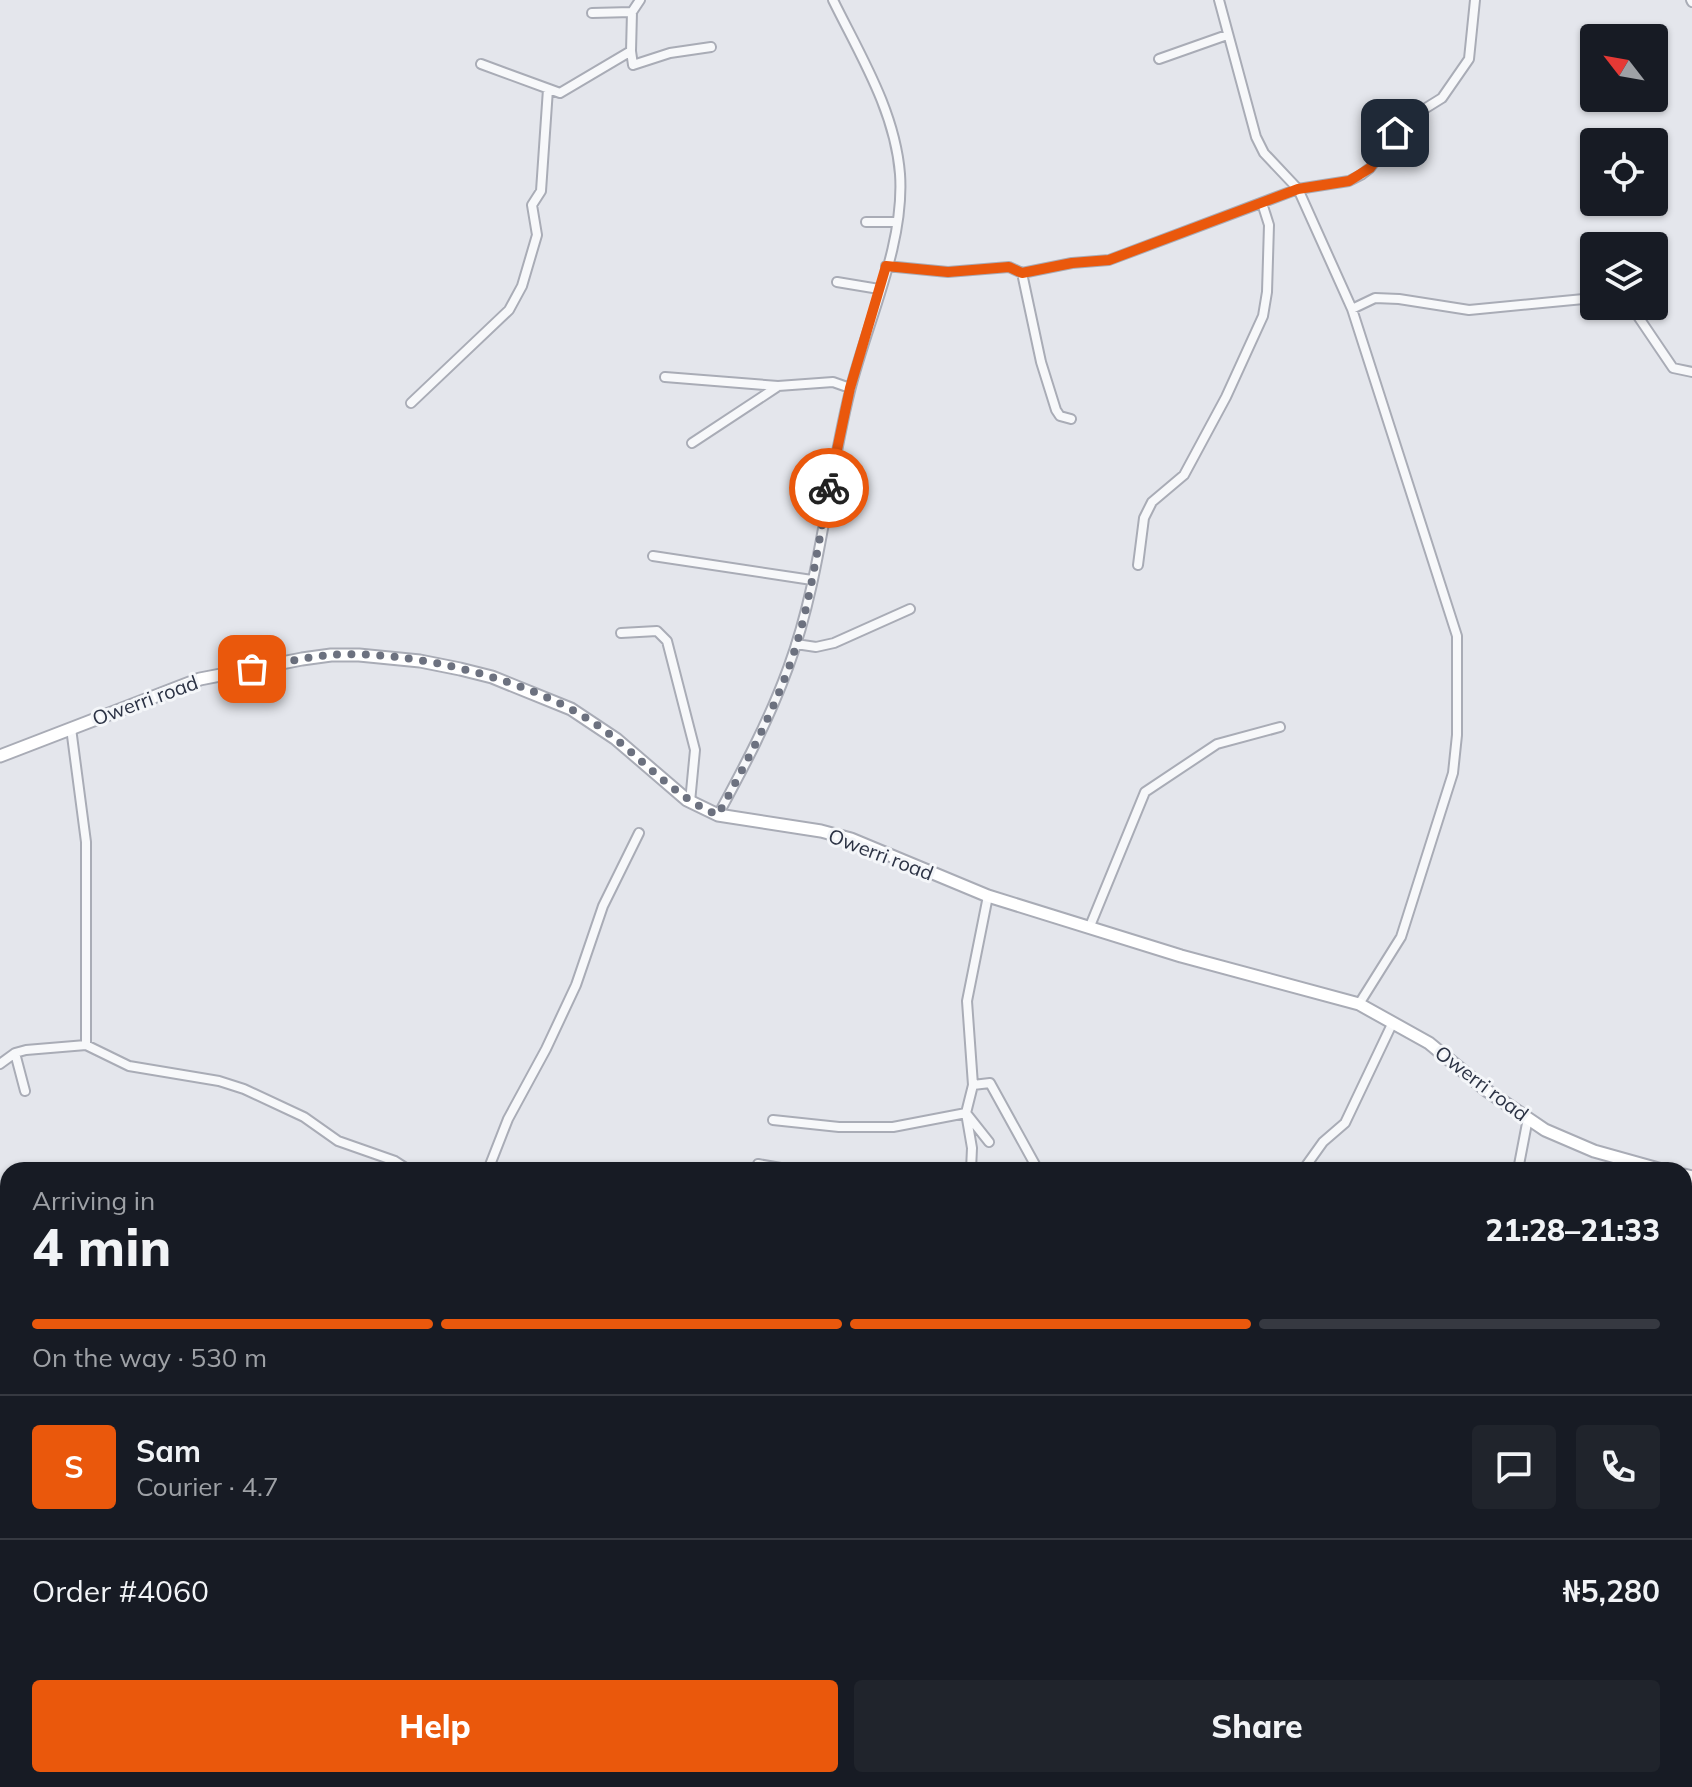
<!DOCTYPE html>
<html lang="en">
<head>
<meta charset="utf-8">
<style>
  body { margin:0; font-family:Mulish,sans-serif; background:#20242c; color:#f1f3f6; height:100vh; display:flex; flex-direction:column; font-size:30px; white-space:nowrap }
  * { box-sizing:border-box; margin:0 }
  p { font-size:26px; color:#9ea1a6 }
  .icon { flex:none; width:44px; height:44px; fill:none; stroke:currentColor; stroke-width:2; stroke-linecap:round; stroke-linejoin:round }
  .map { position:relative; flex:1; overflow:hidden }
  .drawer { position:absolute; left:0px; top:1162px; width:1692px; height:626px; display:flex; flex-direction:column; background:#171b24; border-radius:24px 24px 0 0; box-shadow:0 2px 6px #0004 }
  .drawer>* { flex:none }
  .needle { width:52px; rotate:301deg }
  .tools { position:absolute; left:1580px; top:24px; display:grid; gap:16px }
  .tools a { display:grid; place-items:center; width:88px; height:88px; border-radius:8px; background:#171b24; box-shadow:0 2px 6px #0004; font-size:40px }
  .pin { position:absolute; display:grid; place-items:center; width:68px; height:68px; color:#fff; margin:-34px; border-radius:16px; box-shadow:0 4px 12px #0006 }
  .courier { position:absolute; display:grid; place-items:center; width:80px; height:80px; margin:-40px; border:6px solid #ea580c; border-radius:50%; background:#fff; color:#222; box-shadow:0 2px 10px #0007 }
  .overview em { font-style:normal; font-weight:800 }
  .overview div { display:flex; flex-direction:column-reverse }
  .overview { display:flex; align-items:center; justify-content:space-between; height:136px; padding:0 32px }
  h1 { font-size:52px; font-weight:800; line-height:60px }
  .bar { display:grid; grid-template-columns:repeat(4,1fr); gap:12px 8px; align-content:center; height:96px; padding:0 32px }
  .bar i { height:10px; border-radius:6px; background:#363941 }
  .bar .selected { background:#ea580c }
  .bar p { grid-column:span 4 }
  .line { display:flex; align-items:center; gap:20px; padding:0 32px; border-top:2px solid #363941 }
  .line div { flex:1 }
  .round { display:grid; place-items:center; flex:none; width:84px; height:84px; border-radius:8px; background:#20242c }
  .action { display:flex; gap:16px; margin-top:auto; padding:16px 32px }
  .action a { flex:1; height:92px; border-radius:8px; background:#ea580c; color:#fff; font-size:32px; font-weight:800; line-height:92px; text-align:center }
  .action a+a { background:#20242c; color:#f1f3f6 }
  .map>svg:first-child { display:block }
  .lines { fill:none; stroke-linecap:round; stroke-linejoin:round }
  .minor-casing { stroke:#a9acb6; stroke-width:12 }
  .secondary-casing { stroke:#a9acb6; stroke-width:15 }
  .trunk-casing { stroke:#8b92a2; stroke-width:18 }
  .minor { stroke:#f7f8fa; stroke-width:8 }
  .secondary { stroke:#fff; stroke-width:11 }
  .trunk { stroke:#fff; stroke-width:14 }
  .done { stroke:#6c717f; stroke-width:8; stroke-dasharray:0 14.4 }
  .route { stroke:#ea580c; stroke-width:10 }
  .labels { text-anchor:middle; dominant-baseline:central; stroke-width:6; stroke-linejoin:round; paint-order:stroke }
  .street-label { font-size:20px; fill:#2b3244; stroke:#f4f6f9 }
</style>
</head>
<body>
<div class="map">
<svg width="1692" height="1787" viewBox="0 0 1692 1787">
  <rect width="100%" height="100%" fill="#e4e6ec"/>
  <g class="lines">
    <defs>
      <path id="minor" d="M 1219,0 L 1256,137 L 1264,153 L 1298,189 L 1352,309 L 1457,636 L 1457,735 L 1453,773 L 1401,937 L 1359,1004
        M 1691,0 L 1692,2
        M 592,13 L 632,12 L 640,0
        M 631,51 L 633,65 L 670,53 L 711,47
        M 1159,59 L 1227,35
        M 481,64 L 560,93 L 631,51 L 632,12
        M 866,222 L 897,222
        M 886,266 L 948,272 L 1009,267 L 1022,273 L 1041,362 L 1056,410 L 1060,416 L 1071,419
        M 1022,273 L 1072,263 L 1109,260 L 1298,189 L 1349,181 L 1361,175 L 1370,168 L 1405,121 L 1442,98 L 1469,59 L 1475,0
        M 837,282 L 879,289
        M 1631,306 L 1673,368 L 1692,372
        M 1352,309 L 1375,298 L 1399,299 L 1469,310 L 1594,298
        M 665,377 L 778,386 L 833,382 L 850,388
        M 411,403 L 509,310 L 522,286 L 537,235 L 532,205 L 541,191 L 548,89
        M 692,443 L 777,387
        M 653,556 L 812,580
        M 1138,565 L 1144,518 L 1152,502 L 1184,475 L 1226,397 L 1263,316 L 1267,292 L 1269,225 L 1262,203
        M 621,633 L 657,631 L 667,641 L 695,750 L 690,802
        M 796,644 L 816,647 L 834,643 L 910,609
        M 71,728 L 86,842 L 86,1045
        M 718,815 C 744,767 769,720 788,668 C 821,579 827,482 850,391 C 867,322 905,245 900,174 C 895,111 860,55 833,0
        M 1090,926 L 1145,792 L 1217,744 L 1280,727
        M 15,1053 L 25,1091
        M 0,1064 L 15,1053 L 26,1050 L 86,1045 L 129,1066 L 219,1081 L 244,1089 L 304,1117 L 338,1141 L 395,1161 L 409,1170
        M 973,1085 L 990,1083 L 1038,1170
        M 773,1120 L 839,1127 L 893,1127 L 966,1113 L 989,1142
        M 758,1164 L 792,1170
        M 488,1170 L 508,1119 L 546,1049 L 576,985 L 603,906 L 639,833
        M 971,1170 L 972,1148 L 966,1113 L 973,1085 L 967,1001 L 988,896
        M 1303,1170 L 1323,1142 L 1345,1123 L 1393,1022
        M 1518,1170 L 1528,1118
        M 1684,1281 L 1692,1277
        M 1684,1653 L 1692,1639
        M 878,1780 L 895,1787
        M 963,1780 L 963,1787
        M 1469,1787 L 1469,1780"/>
      <path id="secondary" d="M 0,756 L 200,679 L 302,659 L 331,655 L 359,655 L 420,661 L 460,669 L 492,677 L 571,709 L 616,739 L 687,800 L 718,815 L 821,831 L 851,839 L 988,896 L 1181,956 L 1359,1004 L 1429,1043 L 1486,1090 L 1545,1130 L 1594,1151 L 1662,1170
        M 1684,1175 L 1692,1177"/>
      <path id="trunk" d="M 1684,1760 L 1692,1759
        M 1684,1775 L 1692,1774
        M 1510,1787 L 1555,1780
        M 1610,1787 L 1655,1780"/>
    </defs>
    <!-- minor casing -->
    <use href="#minor" class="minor-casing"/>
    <!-- secondary casing -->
    <use href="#secondary" class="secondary-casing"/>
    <!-- trunk casing -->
    <use href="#trunk" class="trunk-casing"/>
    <!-- minor -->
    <use href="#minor" class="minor"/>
    <!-- secondary -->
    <use href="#secondary" class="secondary"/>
    <!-- trunk -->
    <use href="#trunk" class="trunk"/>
  </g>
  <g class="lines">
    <!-- done -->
    <path class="done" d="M 252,669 C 278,664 304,657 330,655 C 410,649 531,679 597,725 C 638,753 671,796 718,815 C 744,767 770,719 789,667 C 810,609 817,548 829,488"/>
    <!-- route -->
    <path class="route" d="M 829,488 L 850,388 L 886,266 L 948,272 L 1009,267 L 1022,273 L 1072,263 L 1109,260 L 1298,189 L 1349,181 L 1370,168 L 1395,133"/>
  </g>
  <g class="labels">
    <!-- street labels -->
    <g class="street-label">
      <text transform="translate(145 700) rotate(-20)">Owerri road</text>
      <text transform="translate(881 854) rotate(21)">Owerri road</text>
      <text transform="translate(1482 1083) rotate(37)">Owerri road</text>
    </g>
  </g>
</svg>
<div class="tools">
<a><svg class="needle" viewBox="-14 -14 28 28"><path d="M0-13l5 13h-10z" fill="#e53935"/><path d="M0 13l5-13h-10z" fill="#9ea1a6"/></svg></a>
<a><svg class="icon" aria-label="locate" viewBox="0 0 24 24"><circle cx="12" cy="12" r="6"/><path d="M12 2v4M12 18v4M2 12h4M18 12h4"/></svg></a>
<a><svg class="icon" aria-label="layers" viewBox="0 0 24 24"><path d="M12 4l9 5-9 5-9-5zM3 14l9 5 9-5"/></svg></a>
</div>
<div class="pin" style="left:252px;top:669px;background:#ea580c"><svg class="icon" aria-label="bag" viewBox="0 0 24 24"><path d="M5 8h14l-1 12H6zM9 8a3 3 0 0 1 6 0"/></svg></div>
<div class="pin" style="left:1395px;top:133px;background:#1f2937"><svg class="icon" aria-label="home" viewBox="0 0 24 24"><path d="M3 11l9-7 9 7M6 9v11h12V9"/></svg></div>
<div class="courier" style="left:829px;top:488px"><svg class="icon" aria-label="bike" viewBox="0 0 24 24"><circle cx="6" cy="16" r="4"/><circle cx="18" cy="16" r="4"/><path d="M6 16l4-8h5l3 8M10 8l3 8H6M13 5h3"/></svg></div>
<section class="drawer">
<div class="overview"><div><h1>4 min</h1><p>Arriving in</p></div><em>21:28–21:33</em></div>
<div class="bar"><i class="selected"></i><i class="selected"></i><i class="selected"></i><i></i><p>On the way · 530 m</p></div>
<div class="line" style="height:144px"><b class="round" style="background:#ea580c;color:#fff">S</b><div><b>Sam</b><p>Courier · 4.7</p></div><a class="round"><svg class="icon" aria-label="chat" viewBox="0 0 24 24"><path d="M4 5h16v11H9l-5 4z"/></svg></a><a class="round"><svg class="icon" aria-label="phone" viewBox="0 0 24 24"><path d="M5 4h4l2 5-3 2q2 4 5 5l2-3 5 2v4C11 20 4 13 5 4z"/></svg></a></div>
<div class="line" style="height:104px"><div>Order #4060</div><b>₦5,280</b></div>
<div class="action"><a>Help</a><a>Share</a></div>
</section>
</div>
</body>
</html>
